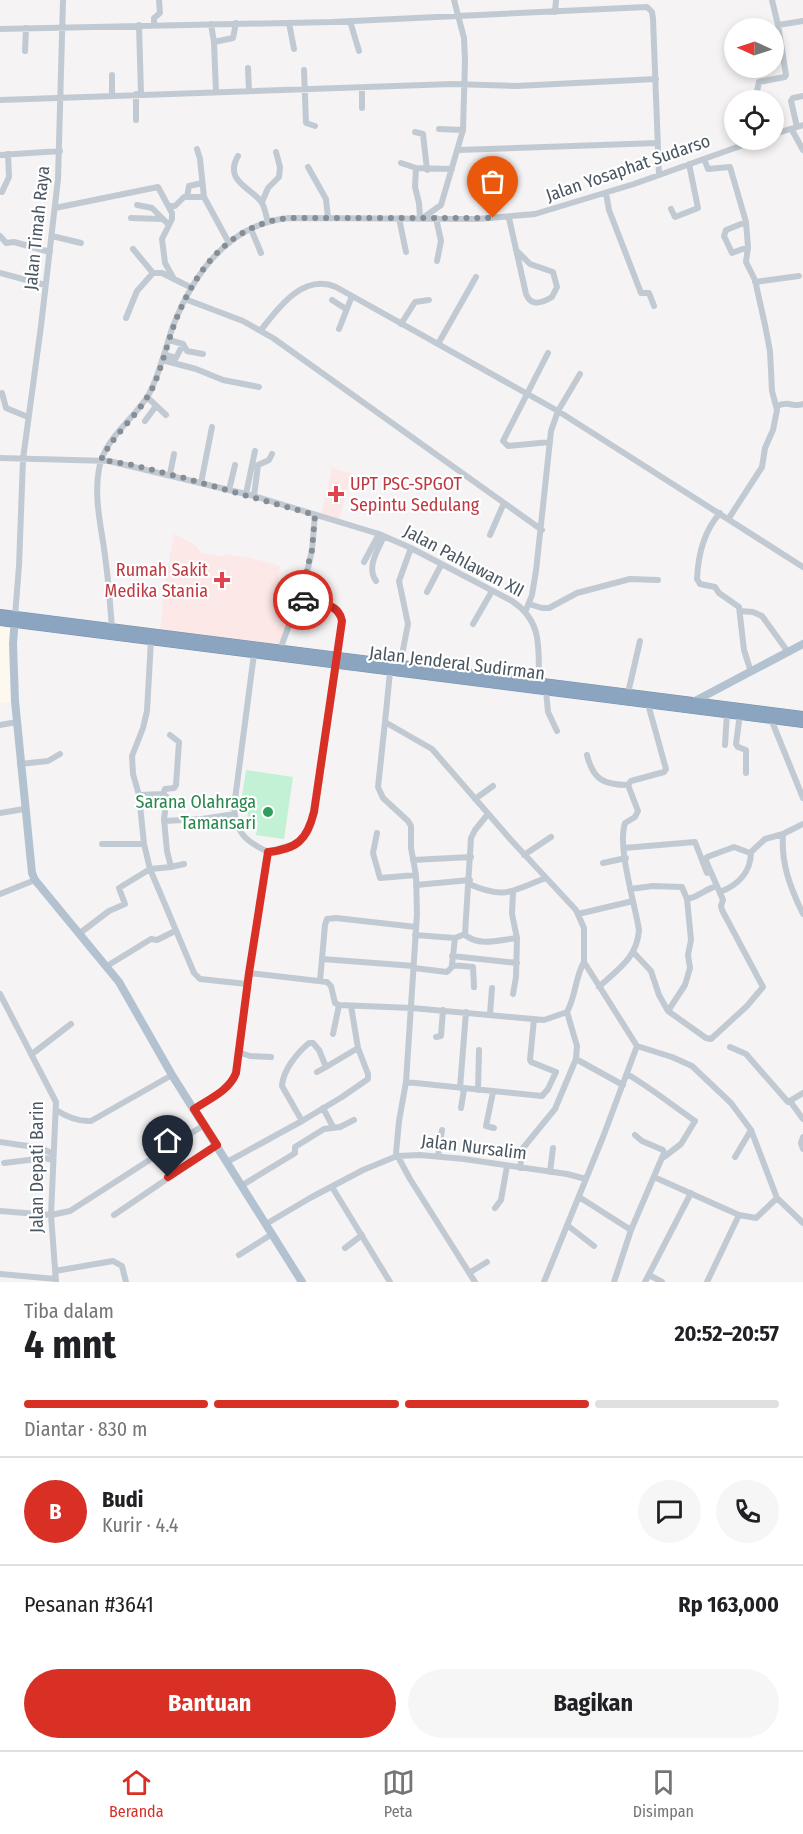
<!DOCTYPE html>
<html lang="id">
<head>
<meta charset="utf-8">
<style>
  body { margin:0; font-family:"Fira Sans Condensed",sans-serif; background:#f6f6f6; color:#202124; height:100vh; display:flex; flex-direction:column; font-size:22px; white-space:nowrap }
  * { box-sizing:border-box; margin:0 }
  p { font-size:20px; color:#757577 }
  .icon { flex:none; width:33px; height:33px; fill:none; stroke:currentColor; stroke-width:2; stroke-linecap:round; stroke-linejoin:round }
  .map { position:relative; height:1282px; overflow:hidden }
  .panel { display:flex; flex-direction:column; background:#fff; flex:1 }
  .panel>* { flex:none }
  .needle { width:39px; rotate:273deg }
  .tools { position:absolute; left:724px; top:18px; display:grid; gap:12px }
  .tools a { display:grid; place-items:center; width:60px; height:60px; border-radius:50%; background:#fff; box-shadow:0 3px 9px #0003; font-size:30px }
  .pin { position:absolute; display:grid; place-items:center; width:51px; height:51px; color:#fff; margin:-62px -26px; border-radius:50% 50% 50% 0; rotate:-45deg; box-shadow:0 0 6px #0007 }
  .pin .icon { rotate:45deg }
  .courier { position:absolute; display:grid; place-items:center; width:60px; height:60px; margin:-30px; border:4px solid #d93025; border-radius:50%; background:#fff; color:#222; box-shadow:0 2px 8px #0007 }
  .head em { font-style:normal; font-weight:700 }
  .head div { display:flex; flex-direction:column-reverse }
  .head { display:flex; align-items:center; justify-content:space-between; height:102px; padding:0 24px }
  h1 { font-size:39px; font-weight:700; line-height:45px }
  .bar { display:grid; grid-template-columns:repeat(4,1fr); gap:9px 6px; align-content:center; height:72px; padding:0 24px }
  .bar i { height:8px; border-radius:4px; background:#e0e0e0 }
  .bar .on { background:#d93025 }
  .bar p { grid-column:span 4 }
  .line { display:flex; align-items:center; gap:15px; padding:0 24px; border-top:2px solid #e0e0e0 }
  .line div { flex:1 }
  .round { display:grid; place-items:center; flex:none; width:63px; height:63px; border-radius:32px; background:#f6f6f6 }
  .button { display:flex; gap:12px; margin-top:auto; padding:12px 24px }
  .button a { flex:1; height:69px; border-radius:36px; background:#d93025; color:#fff; font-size:24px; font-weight:700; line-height:69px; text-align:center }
  .button a+a { background:#f6f6f6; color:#202124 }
  .tabs { display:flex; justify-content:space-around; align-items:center; height:84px; border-top:2px solid #e0e0e0; background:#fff; font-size:16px; color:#757577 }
  .tabs a { display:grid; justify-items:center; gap:3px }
  .tabs .on { color:#d93025 }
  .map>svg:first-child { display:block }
  .commercial { fill:#fdf9ef }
  .medical { fill:#fce8e6 }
  .green { fill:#c3f1d5 }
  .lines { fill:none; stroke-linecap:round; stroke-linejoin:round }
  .highway-casing { stroke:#7690ad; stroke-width:10 }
  .minor { stroke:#c1cad2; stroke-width:6 }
  .major { stroke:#b3c2d1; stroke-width:8 }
  .highway { stroke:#8ba5c1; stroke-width:9 }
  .done { stroke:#868d94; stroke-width:6; stroke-dasharray:0 10.8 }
  .route { stroke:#d93025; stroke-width:8 }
  .health-dot { fill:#e0444e; stroke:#fff; stroke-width:2 }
  .leisure-dot { fill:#2e9e5b; stroke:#fff; stroke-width:2 }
  .labels { text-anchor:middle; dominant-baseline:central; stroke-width:4.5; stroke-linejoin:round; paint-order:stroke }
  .street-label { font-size:18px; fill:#4a5661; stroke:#fff }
  .health-label { font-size:18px; fill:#be3a42; stroke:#fff; text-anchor:start }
  .leisure-label { font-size:18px; fill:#27864d; stroke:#fff; text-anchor:end }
</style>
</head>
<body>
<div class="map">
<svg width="803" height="1282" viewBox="0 0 803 1282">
  <rect width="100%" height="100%" fill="#f5f3f3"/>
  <!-- commercial -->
  <path class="commercial" d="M 0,624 L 10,625 L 14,701 L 0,703 Z"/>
  <!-- medical -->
  <path class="medical" d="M 332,468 L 351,473 L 339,520 L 321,515 Z
    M 174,534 L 194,544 L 201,553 L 224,557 L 225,554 L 251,558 L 280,566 L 276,594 L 295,599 L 277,649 L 160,632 L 163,607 L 162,600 Z"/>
  <!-- green -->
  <path class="green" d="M 246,770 L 293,777 L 284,839 L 256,835 L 258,822 L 247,820 L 249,804 L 241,803 Z"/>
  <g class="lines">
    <defs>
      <path id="highway" d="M 0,614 L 803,716
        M 0,621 L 803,723"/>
    </defs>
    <!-- highway casing -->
    <use href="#highway" class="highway-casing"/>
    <!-- minor -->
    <path class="minor" d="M 555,12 L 556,0
      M 350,21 L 359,51
      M 289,23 L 294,49
      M 211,24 L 214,42 L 216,92
      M 139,25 L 141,94
      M 154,25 L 154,18 L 160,13 L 159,0
      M 778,25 L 803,21
      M 0,29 L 332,22 L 647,7 L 652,12 L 653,19 L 659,175
      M 214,42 L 233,38 L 236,23
      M 25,51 L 26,28
      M 248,68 L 249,91
      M 304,70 L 306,123 L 315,126
      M 112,75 L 112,95
      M 362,88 L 362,108
      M 0,100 L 452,84 L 516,86 L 656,79
      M 755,100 L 759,82 L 785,77 L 786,75 L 778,25 L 772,0
      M 136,120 L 136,94
      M 797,127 L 791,101 L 793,98 L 803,96
      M 439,129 L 463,130
      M 792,130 L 803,150
      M 415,132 L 423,134 L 427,170
      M 774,134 L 803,125
      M 197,149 L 200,159 L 204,197
      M 458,150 L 658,143
      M 0,155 L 60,151
      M 238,156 C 223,182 253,188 262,203 C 265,208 266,216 268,222
      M 704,159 L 708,169 L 730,167 L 746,222 L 748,247 L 746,262 L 755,280 L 765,325 L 770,351 L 772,391 L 777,410 L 773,430 L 765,448 L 762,467 L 729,518
      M 401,163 L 416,168 L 452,169
      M 308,167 L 326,199 L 328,218
      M 416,168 L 415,187 L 419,203 L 420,217
      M 2,192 L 9,177 L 8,154
      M 606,193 L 609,210 L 641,293 L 649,293 L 654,306
      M 187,197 L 189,186 L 202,183
      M 262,202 L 268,188 L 279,177 L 280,167 L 276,152
      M 137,205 L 152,208 L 169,225
      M 169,206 L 175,206 L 184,197 L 204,197 L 229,243
      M 55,208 L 158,187 L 172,213 L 172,219 L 162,239 L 165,263 L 174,279
      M 671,209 L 675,217 L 698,208 L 689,164
      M 424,217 L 441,205 L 463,130 L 465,61 L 464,38 L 454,0
      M 131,218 L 161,219
      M 399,218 L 406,252
      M 436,218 L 441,241 L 437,261
      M 509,218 L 526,294 C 531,307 542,303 552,297 L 557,287 L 553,272 L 530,264 L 516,250
      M 746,222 L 726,230 L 724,236 L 732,253 L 748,247
      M 251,229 L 261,253
      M 0,236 L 6,243 L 14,242 L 50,252
      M 52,236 L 81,243
      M 133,249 L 153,273
      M 0,273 L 45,285
      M 755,282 L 799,276
      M 185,299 L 243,321 L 273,338 L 542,530
      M 332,300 L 346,309
      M 126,318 L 137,291 L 153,273 L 162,273 L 190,287
      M 401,324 L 415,302 L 429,300
      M 339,329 L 352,296
      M 261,330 C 278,308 303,273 336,287 L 558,411 L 803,567
      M 169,340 L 183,344 L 187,351 L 203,354
      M 438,344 L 476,277
      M 548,353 L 503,441 L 508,446 L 550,442
      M 164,354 L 176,358 L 183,344
      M 162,360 L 196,369 L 223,380 L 259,387
      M 2,393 L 6,408 L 28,417
      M 147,397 L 166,415
      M 777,406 C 788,400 794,408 803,404
      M 145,421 L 156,406
      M 0,458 L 109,461 L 254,496 L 379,534 L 411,548 L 512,601 C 544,622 538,650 539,683
      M 170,474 L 174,454
      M 201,483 L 212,427
      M 229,490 L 235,465
      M 246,494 L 255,451
      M 254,496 L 258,465 L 269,460 L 272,454
      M 720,513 C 704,531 698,555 697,579 L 700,584 L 715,587 L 719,593 L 739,607 L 744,650 L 751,672
      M 490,535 L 504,503
      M 364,562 L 379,534
      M 376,581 C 366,567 378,550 384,536
      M 427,592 L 441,565
      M 529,604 L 542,608 L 549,608 L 577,593 L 630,579 L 658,580
      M 526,610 L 532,595 L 536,571 L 551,431 L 558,411 L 580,374
      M 740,611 L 753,612 L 762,616 L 788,652
      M 15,616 L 19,566 L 23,459 L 41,326 L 58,179 L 63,0
      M 473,624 L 492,591
      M 112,627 C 110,606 109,585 106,564 C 103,533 93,500 99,469 C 104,438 134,420 149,394 C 160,373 165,349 173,326 C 194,273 228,224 289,218 L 477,219 L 535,214 L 634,184 L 757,140
      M 151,640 L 147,711 L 143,728 L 132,756 L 133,774 L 139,795 L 144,844 L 150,869 L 194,973 L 200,979 L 247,984
      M 280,650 L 306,577 L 312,550 L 315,515
      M 254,654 L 234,807 C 236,833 245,841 268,852 L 295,844 L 307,834 L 311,826 L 318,790 L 340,643 L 342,621 L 337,609 L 299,599
      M 400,665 L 408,624 L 399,581 L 411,548
      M 390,672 L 385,722 L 432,749 L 511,840 L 576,910 L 584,928 L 584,962 L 637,1046 L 603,1137 L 544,1282
      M 546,691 L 548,712 L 557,731
      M 628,693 L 640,641
      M 740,714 L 736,744 L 738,747 L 746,750 L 746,773
      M 771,719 L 803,798
      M 385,722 L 378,787 L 383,798 L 408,821 L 411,826 L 411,848 L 416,875 L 417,914 L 406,1082 L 399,1121 L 396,1153 L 410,1179 L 475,1282
      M 0,725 L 17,722
      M 725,745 L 727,713
      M 587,755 C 593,779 603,785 628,785
      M 20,764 L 48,761 L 60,754
      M 163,794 L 165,789 L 174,788 L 176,785 L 179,742 L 170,735
      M 475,799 L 493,786
      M 0,813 L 24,809
      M 164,821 L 202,819 L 235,814
      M 377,833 L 373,853 L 380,878 L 416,875
      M 783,834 C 781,864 790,887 803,914
      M 102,844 L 144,844
      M 624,848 L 695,842 L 707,873
      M 524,855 L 551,837
      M 413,860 L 471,857
      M 603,863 L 626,858
      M 171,867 L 184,864
      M 469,884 C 506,900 511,891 546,878
      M 416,885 L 470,880
      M 630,889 L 653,886 L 682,887 L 687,899 C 699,897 705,889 717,886 L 706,861 L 707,857 L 734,847 L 750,853 L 765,839 L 783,834 L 803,824
      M 513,892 L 512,914 L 517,938
      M 720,892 C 738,885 751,872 751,852
      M 0,894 L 35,880
      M 578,914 L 633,901
      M 80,933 L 109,911 L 125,904 L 119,888 L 150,869 L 171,867 L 167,851 L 164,819 L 167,797 L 163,794 L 139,795
      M 415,935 L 455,938
      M 465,935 C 481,947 498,940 517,938 L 516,977 L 513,994
      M 634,953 L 651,971 L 659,995 L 668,1011 L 706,1038 L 711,1039 L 747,1006 L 763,987 L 722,910 L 721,906 L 723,900 L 717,886
      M 452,956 L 517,963
      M 322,959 L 414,966
      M 107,966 L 151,939 L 157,940 L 175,931
      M 414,968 L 447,972 L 453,966
      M 249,973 L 327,982 L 331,986 L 335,1003 L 339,1005 L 412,1008 L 544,1020 L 567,1012 C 576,996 575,977 584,962
      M 320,981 L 325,925 L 327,919 L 336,918 L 416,927
      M 474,987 L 473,967 L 452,965 L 455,938 L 465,934 L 471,838 L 475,830 L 488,814
      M 599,987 C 618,969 637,958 639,930 C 635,904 617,847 625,823 L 635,817 L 638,811 L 628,785 L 631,781 L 664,772 L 666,769 L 648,704
      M 0,994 L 56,1102 L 51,1215 L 56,1282
      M 668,1011 L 685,985 L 690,968 L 688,955 L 691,940 L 687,899
      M 490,1014 L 492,988
      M 333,1034 L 339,1005
      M 436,1037 L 441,1036 L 443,1010
      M 637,1046 L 672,1057 L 692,1066 L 731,1103 L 751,1130 L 777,1198 L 803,1223
      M 730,1047 L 746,1054 L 788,1102 L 803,1093
      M 238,1052 L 250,1056 L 271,1057
      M 32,1054 L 71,1024
      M 576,1059 L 623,1085
      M 317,1072 L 326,1067
      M 627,1074 C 651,1088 672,1105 695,1121 L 681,1144 L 664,1157
      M 406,1082 L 542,1096 L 548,1089 L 556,1072 L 531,1062 L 530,1060 L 534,1019
      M 460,1088 L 466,1012
      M 478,1090 L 479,1050
      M 493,1092 L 486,1126 L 494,1128
      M 790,1101 L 803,1119
      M 323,1108 L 333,1127
      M 461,1108 L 464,1089
      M 194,1109 C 210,1099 229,1091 236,1073 L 249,973 L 268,852
      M 56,1110 C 67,1117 78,1122 91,1121 L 172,1075
      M 302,1121 L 282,1086 C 283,1070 297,1053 309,1043 L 313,1043 L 319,1050 L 326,1067 L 358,1048
      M 803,1137 L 801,1143 L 803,1149
      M 0,1142 L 41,1148 L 53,1154
      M 438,1157 L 442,1130
      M 735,1157 L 751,1130
      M 227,1162 L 302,1121 L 342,1097 L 368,1079 L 368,1074 L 358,1048 L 351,1006
      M 4,1163 L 45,1158 L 53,1160
      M 520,1168 L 523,1148 L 555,1109 L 576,1059 L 577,1046 L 567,1012
      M 550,1172 L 553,1148
      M 654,1177 L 739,1215 L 756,1218 L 777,1198
      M 241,1186 L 292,1155 L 295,1153 L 295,1147 L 324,1129 L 340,1127 L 354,1120
      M 332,1187 L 390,1282
      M 579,1197 L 631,1230 L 664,1153 L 663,1150 L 642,1141 L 635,1135
      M 495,1208 L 501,1200 L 507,1166
      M 0,1211 L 51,1215 L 70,1211 L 204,1125
      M 114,1215 L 217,1145
      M 266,1224 L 310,1198 L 363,1170 L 397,1156 L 420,1155 L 464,1159 L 567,1174 L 586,1179
      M 567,1225 L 594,1246
      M 345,1248 L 362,1235
      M 239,1255 L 272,1234
      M 55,1271 L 113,1261 L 122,1266 L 126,1282
      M 469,1273 L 487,1262
      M 0,1274 L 56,1279
      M 649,1275 L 662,1282
      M 614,1282 L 631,1230
      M 645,1282 L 691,1193
      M 707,1282 L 739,1215"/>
    <!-- major -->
    <path class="major" d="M 15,617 L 13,644 L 15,701 L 32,873 L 35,880 L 119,982 L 172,1075 L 302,1282
      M 695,701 L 803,644"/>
    <!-- highway -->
    <use href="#highway" class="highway"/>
  </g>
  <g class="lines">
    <!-- done -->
    <path class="done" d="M 303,600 L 299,599 L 312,550 L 315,515 L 184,478 L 133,465 L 101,460 C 114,433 138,416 152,389 C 161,370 166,348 173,328 C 192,274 228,224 289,218 L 493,218"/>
    <!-- route -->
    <path class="route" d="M 168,1177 L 217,1145 L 194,1109 C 209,1099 229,1091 236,1073 L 249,973 L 268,852 C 297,849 307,840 314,812 L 342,621 C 339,603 318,602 303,600"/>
  </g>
  <!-- markers -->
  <g class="health-dot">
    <path d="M333 485h6v6h6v6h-6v6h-6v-6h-6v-6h6z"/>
    <path d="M219 571h6v6h6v6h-6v6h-6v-6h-6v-6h6z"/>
  </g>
  <circle class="leisure-dot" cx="268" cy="812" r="6"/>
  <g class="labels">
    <!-- street labels -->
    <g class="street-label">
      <text transform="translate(628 168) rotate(-19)">Jalan Yosaphat Sudarso</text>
      <text transform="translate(37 228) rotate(-84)">Jalan Timah Raya</text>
      <text transform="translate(464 561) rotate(28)">Jalan Pahlawan XII</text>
      <text transform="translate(457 663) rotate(7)">Jalan Jenderal Sudirman</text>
      <text transform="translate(474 1147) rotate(7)">Jalan Nursalim</text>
      <text transform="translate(37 1167) rotate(-90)">Jalan Depati Barin</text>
    </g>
    <!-- health labels -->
    <g class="health-label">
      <text x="350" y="484">UPT PSC-SPGOT<tspan x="350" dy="21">Sepintu Sedulang</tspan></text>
      <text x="208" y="570" text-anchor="end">Rumah Sakit<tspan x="208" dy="21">Medika Stania</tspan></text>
    </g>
    <!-- leisure labels -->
    <g class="leisure-label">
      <text x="256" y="802">Sarana Olahraga<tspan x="256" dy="21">Tamansari</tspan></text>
    </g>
  </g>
</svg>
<div class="tools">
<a><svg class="needle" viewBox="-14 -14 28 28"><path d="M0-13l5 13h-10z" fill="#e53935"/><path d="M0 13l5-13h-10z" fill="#757577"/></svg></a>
<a><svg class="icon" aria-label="locate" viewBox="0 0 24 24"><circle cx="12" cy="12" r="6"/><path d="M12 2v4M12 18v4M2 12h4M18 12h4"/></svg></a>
</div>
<div class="pin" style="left:493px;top:218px;background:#ea580c"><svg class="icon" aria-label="bag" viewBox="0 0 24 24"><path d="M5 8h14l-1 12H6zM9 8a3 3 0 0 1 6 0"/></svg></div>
<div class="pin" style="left:168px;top:1177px;background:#1f2937"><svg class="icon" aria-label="home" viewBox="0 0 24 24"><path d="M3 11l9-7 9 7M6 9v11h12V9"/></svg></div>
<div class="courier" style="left:303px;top:600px"><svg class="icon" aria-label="car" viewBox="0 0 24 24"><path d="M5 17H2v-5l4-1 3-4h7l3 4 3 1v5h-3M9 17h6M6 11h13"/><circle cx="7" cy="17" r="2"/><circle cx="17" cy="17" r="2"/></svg></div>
</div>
<section class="panel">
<div class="head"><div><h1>4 mnt</h1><p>Tiba dalam</p></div><em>20:52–20:57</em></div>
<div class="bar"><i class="on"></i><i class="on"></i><i class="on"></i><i></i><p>Diantar · 830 m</p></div>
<div class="line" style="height:108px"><b class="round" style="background:#d93025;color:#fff">B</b><div><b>Budi</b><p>Kurir · 4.4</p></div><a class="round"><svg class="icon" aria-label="chat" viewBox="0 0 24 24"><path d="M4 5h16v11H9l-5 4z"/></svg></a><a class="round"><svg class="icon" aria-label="phone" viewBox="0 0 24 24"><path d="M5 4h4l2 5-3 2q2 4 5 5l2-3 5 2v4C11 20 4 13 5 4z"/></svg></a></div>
<div class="line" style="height:78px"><div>Pesanan #3641</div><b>Rp 163,000</b></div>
<div class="button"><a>Bantuan</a><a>Bagikan</a></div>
</section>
<nav class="tabs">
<a class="on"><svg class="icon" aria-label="home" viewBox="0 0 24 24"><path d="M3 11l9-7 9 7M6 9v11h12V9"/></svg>Beranda</a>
<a><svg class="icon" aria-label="map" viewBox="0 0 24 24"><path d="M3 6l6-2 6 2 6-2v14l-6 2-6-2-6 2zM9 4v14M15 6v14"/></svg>Peta</a>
<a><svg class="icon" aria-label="saved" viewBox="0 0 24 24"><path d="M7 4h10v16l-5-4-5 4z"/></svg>Disimpan</a>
</nav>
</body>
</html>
